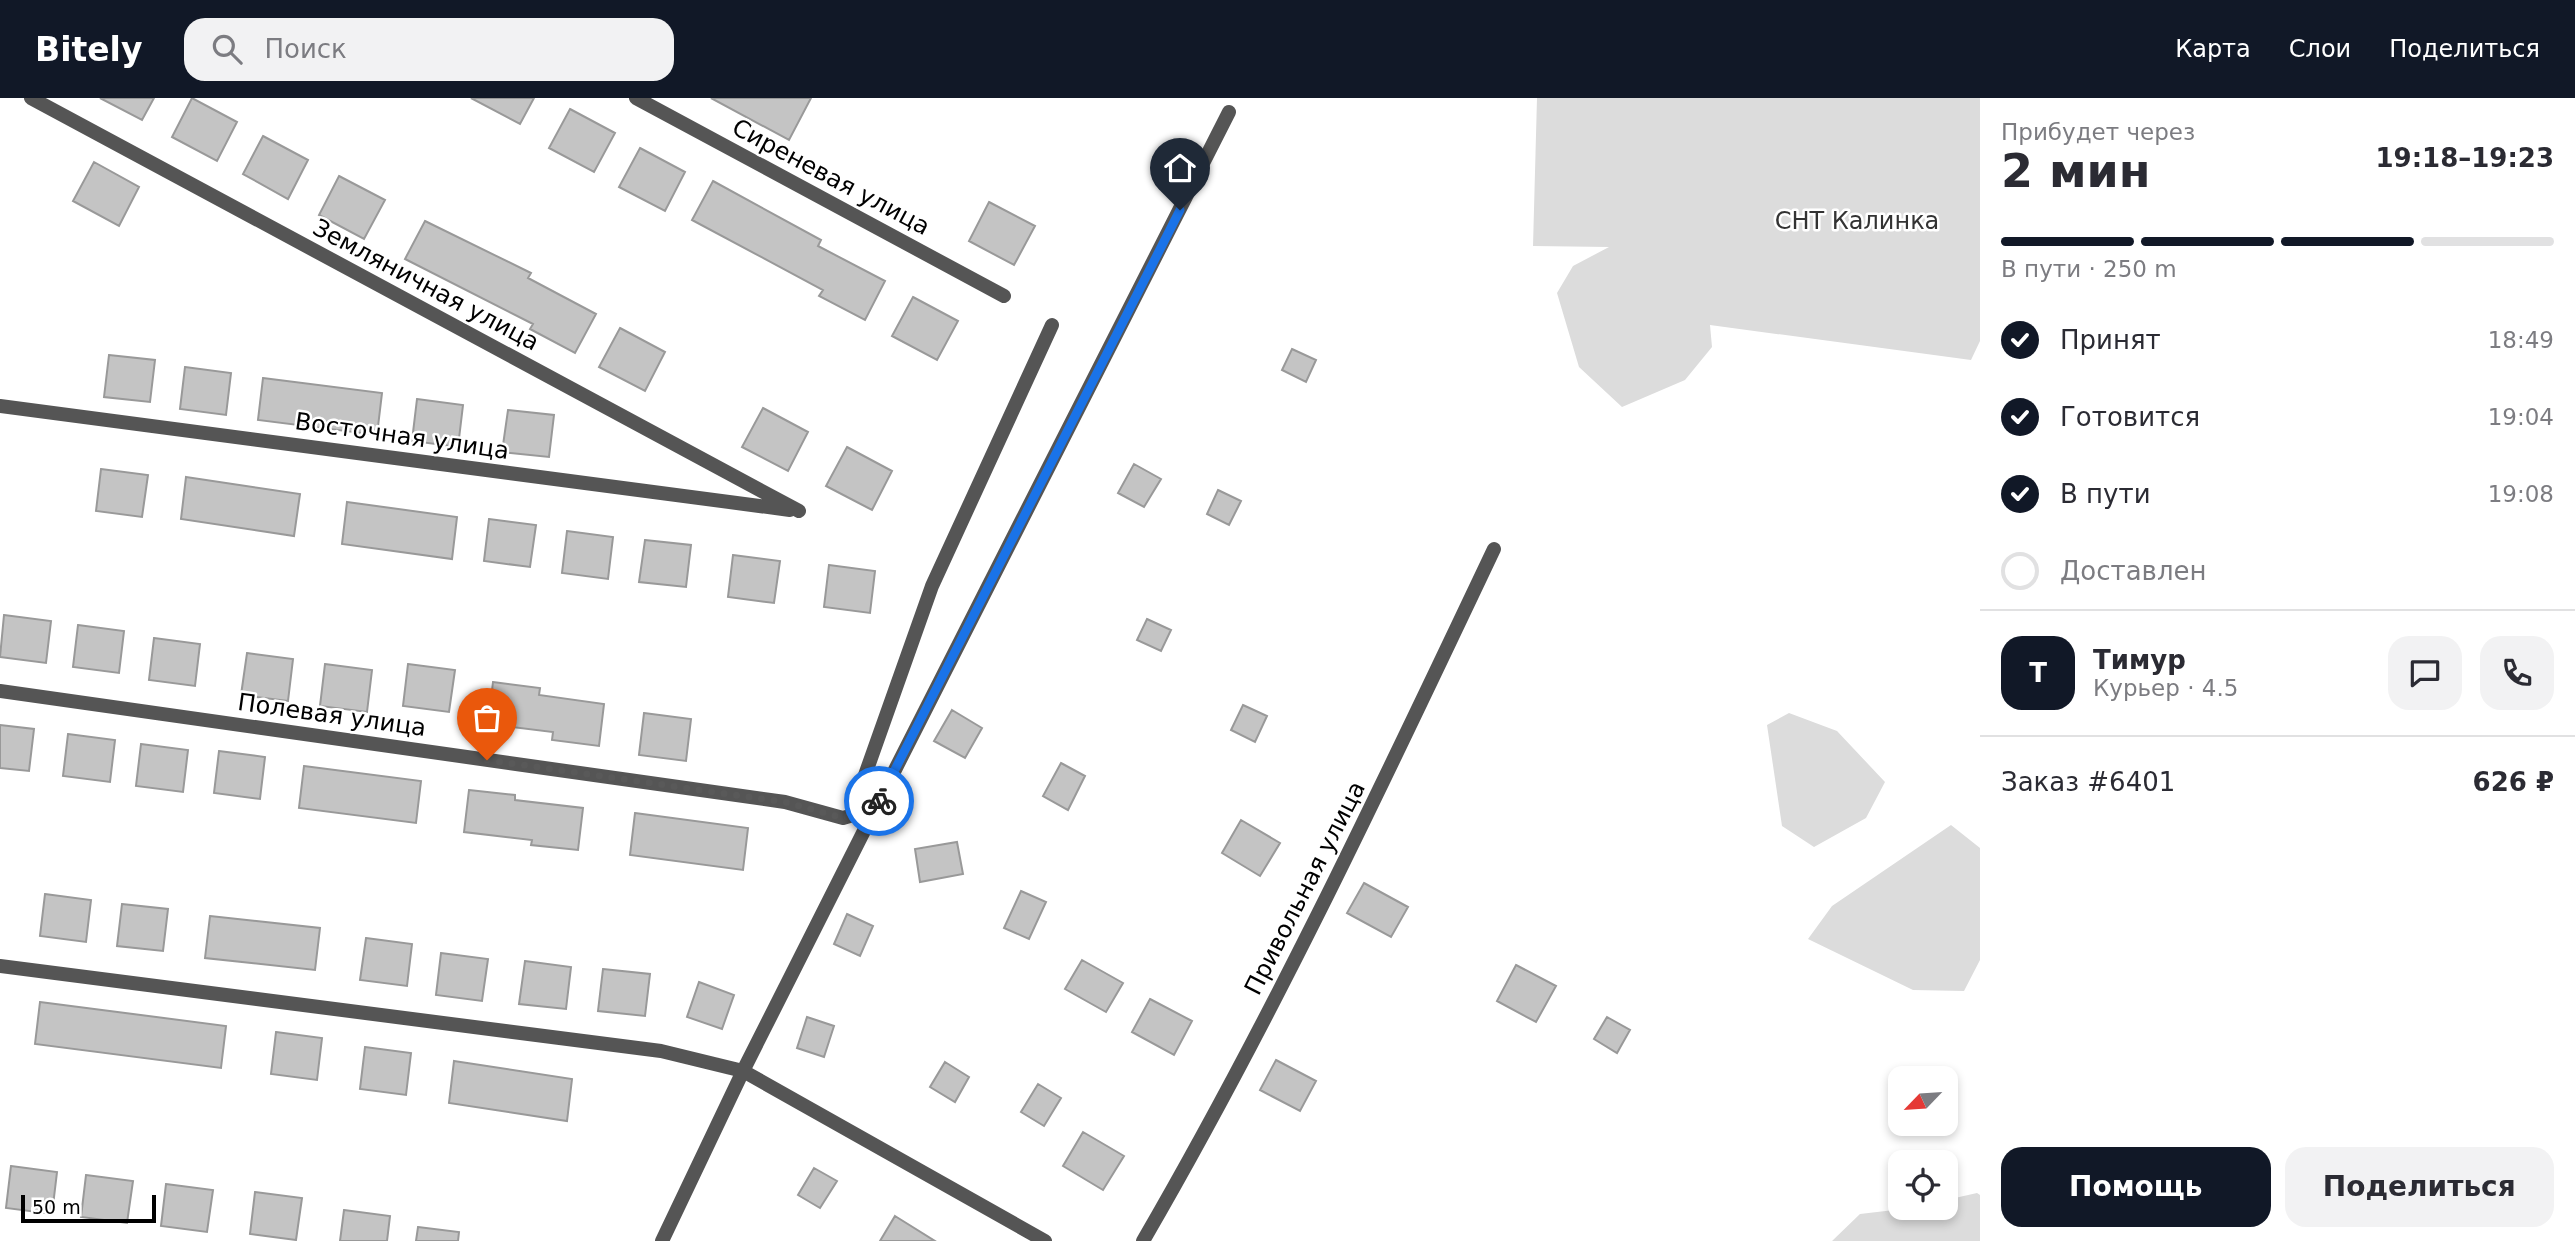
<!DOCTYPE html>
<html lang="ru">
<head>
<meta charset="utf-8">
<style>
  body { margin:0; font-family:"DejaVu Sans",sans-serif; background:#f2f2f3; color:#2b2b33; height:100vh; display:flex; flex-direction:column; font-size:26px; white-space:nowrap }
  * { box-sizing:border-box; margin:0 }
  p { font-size:23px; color:#7c7c81 }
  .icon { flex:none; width:38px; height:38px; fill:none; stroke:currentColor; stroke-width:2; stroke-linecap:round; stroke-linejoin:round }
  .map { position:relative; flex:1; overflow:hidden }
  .details { display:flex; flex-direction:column; background:#fff; width:595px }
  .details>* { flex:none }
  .needle { width:46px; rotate:245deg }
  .fabs { position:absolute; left:1888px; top:968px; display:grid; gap:14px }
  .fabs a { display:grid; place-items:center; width:70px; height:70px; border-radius:14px; background:#fff; box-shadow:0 4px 10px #0003; font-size:35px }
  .scale { position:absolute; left:21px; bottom:18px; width:135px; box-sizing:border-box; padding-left:7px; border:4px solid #000; border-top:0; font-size:19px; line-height:24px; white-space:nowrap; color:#000; -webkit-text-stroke:5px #fff; paint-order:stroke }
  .pin { position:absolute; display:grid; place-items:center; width:60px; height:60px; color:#fff; margin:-72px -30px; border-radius:50% 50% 50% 0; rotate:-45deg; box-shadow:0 0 7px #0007 }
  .pin .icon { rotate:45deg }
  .courier { position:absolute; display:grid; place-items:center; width:70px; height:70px; margin:-35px; border:5px solid #1a73e8; border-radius:50%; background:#fff; color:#222; box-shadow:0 2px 9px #0007 }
  .headline em { font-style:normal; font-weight:700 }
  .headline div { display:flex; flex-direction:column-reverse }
  .headline { display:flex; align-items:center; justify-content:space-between; height:119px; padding:0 21px }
  h1 { font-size:46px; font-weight:700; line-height:52px }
  .bar { display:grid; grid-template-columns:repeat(4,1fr); gap:10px 7px; align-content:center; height:84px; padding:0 21px }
  .bar i { height:9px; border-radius:5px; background:#e1e1e2 }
  .bar .selected { background:#111827 }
  .bar p { grid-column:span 4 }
  .line { display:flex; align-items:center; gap:18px; padding:0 21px; border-top:2px solid #e1e1e2 }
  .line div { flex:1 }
  .round { display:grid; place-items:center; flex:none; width:74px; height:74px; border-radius:21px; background:#f2f2f3 }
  ol { padding:0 21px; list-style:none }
  li { display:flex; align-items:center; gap:21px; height:77px }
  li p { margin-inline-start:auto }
  li .icon { padding:7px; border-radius:50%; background:#111827; color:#fff; stroke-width:4 }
  li:last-child { color:#7c7c81 }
  li i { width:38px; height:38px; border:4px solid #e1e1e2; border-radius:50% }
  .primary-button { display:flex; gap:14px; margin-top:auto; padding:14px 21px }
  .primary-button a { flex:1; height:80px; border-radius:21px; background:#111827; color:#fff; font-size:28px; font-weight:700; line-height:80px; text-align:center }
  .primary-button a+a { background:#f2f2f3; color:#2b2b33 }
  header { display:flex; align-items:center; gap:42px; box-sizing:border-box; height:98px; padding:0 35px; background:#111827; color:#fff }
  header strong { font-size:33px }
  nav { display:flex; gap:38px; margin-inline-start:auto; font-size:24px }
  .search { width:490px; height:63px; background:#f2f2f3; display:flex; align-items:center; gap:18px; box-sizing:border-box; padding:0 24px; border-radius:21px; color:#7c7c81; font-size:26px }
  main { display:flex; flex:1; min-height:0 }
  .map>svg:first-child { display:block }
  .green { fill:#dcdcdc }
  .building { fill:#c4c4c4; stroke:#999; stroke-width:2 }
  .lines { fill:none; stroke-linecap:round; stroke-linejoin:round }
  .street { stroke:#555; stroke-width:14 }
  .done { stroke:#595959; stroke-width:7; stroke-dasharray:0 12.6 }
  .route { stroke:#1a73e8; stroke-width:9 }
  .labels { text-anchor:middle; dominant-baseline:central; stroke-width:5; stroke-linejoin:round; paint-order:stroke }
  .street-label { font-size:24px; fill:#000; stroke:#fff }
  .park-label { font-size:24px; fill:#333; stroke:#fff }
</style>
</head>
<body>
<header>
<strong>Bitely</strong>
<div class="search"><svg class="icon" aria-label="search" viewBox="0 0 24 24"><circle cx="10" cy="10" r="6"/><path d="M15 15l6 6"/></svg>Поиск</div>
<nav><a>Карта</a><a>Слои</a><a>Поделиться</a></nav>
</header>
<main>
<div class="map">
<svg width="1980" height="1143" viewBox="0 0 1980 1143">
  <rect width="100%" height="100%" fill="#fff"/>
  <!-- green -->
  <path class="green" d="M 1537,0 L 1980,0 L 1980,243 L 1971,262 L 1710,227 L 1712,249 L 1685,282 L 1622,309 L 1579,269 L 1557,195 L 1573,168 L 1609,149 L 1533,148 Z
    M 1789,615 L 1837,633 L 1885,684 L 1866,720 L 1814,749 L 1782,728 L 1767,627 Z
    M 1951,727 L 1980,750 L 1980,862 L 1964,893 L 1913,892 L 1808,841 L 1832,808 Z
    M 1977,1095 L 1980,1097 L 1980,1143 L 1832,1143 L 1860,1116 L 1911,1110 L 1946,1110 L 1946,1102 Z"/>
  <!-- building -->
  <path class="building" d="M 100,0 L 154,0 L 142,22 Z
    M 192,0 L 237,24 L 217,63 L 172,39 Z
    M 471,0 L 534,0 L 520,26 Z
    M 711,0 L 811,0 L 789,42 Z
    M 570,11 L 615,35 L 594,74 L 549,50 Z
    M 263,38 L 308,62 L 288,101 L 243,76 Z
    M 640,50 L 685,74 L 665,113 L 619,89 Z
    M 94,64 L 139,89 L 119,128 L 73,103 Z
    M 339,78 L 385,102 L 364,141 L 319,117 Z
    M 713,83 L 821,142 L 818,148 L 885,183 L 865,222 L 819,198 L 823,192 L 692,122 Z
    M 989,104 L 1035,128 L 1014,167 L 969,143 Z
    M 425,123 L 531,175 L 528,180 L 596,216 L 575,255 L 530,231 L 533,226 L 405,161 Z
    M 913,199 L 958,223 L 937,262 L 892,238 Z
    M 620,230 L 665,254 L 645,293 L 599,269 Z
    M 1292,251 L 1316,262 L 1306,284 L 1282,272 Z
    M 109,257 L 155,262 L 150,304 L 104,299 Z
    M 185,269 L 231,275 L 226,317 L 180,311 Z
    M 263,280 L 382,295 L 377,337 L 258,322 Z
    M 417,301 L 463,307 L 458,349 L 412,343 Z
    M 763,310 L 808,334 L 788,373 L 742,349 Z
    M 508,312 L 554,317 L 549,359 L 502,354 Z
    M 847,349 L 892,373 L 872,412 L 826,388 Z
    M 1134,366 L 1161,381 L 1144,409 L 1118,395 Z
    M 101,371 L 148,377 L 142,419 L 96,413 Z
    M 186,379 L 300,396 L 294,438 L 181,421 Z
    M 1218,392 L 1241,403 L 1229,427 L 1207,416 Z
    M 347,404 L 457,419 L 452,461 L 342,446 Z
    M 489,421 L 536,427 L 530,469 L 484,463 Z
    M 567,433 L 613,439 L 608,481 L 562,475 Z
    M 645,442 L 691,447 L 686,489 L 639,484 Z
    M 733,457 L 780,463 L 774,505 L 728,499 Z
    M 829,467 L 875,473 L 870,515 L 824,509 Z
    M 4,517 L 51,523 L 46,565 L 0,559 Z
    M 1147,521 L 1171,532 L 1161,553 L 1137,542 Z
    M 78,527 L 124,533 L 119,575 L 73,569 Z
    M 154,540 L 200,546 L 195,588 L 149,582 Z
    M 247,555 L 293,561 L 288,603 L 241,597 Z
    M 325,566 L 372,572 L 367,614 L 320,608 Z
    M 408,566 L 455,572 L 449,614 L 403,608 Z
    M 493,584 L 540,590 L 539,597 L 604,606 L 599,648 L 552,642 L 553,634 L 488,626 Z
    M 1243,607 L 1267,618 L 1255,644 L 1231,632 Z
    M 952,612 L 982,630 L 965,660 L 934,643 Z
    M 644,615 L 691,621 L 686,663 L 639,657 Z
    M 0,627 L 34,631 L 29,673 L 0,670 Z
    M 68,636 L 115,642 L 110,684 L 63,678 Z
    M 141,646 L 188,652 L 183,694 L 136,688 Z
    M 219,653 L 265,659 L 260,701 L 214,695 Z
    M 1061,665 L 1085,678 L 1068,712 L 1043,698 Z
    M 304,668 L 421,683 L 416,725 L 299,710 Z
    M 469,692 L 515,697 L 515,702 L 583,710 L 578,752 L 531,747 L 532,742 L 464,734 Z
    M 635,715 L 748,730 L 743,772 L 630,757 Z
    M 1241,722 L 1280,745 L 1260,778 L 1222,755 Z
    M 957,744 L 963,776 L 920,784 L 915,751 Z
    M 1364,785 L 1408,809 L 1391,839 L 1347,815 Z
    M 1021,793 L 1046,804 L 1029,841 L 1004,830 Z
    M 45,796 L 91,802 L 86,844 L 40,838 Z
    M 122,806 L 168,811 L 163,853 L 117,848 Z
    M 847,816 L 873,828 L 860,858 L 834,846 Z
    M 210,818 L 320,830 L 315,872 L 205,860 Z
    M 366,840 L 412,846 L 407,888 L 360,882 Z
    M 441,855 L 488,861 L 482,903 L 436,897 Z
    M 1082,862 L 1123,885 L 1106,914 L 1065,891 Z
    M 525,863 L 571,869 L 566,911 L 519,906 Z
    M 1516,867 L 1556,888 L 1536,924 L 1497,903 Z
    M 603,871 L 650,876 L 645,918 L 598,913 Z
    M 699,884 L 734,897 L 722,931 L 687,919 Z
    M 1150,901 L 1192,923 L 1174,957 L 1132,934 Z
    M 40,904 L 226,928 L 221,970 L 35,946 Z
    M 807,919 L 834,928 L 824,959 L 797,950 Z
    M 1607,919 L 1630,932 L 1617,955 L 1594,941 Z
    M 276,934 L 322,940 L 317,982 L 271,976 Z
    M 365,949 L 411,955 L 406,997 L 360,991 Z
    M 1276,962 L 1316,983 L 1300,1013 L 1260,992 Z
    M 454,963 L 572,981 L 567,1023 L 449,1005 Z
    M 945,964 L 969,979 L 955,1004 L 930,989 Z
    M 1038,986 L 1061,1000 L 1044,1028 L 1021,1014 Z
    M 1083,1034 L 1124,1058 L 1103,1092 L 1063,1068 Z
    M 11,1068 L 57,1074 L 52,1116 L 6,1110 Z
    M 814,1070 L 837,1083 L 820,1110 L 798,1097 Z
    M 86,1077 L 133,1083 L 127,1125 L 81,1119 Z
    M 166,1086 L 213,1092 L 207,1134 L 161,1128 Z
    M 255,1094 L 302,1100 L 296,1142 L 250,1136 Z
    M 344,1112 L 390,1118 L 387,1143 L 340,1143 Z
    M 895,1118 L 935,1143 L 880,1143 Z
    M 418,1129 L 459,1134 L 458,1143 L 416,1143 Z"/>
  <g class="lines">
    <!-- street -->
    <path class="street" d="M 31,0 L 799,413
      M 636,0 L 1004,198
      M 0,308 L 790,412
      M 0,593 L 785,704 L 843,720 L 863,714
      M 869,723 L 1229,14
      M 0,868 L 661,953 L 743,973 L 1045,1143
      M 662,1143 L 743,973 L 869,723 L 863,714 L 859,694 L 932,488 L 1052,227
      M 1143,1143 C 1273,919 1383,685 1494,451"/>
  </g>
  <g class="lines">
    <!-- done -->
    <path class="done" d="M 487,662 L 785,704 L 843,720 L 863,714 L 869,723 L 879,703"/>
    <!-- route -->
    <path class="route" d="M 879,703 L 1180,112"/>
  </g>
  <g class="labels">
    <!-- street labels -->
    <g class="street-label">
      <text transform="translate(831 79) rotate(28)">Сиреневая улица</text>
      <text transform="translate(426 187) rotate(28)">Земляничная улица</text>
      <text transform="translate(402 338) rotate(8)">Восточная улица</text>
      <text transform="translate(332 617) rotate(8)">Полевая улица</text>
      <text transform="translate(1305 790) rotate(-63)">Привольная улица</text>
    </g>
    <!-- park labels -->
    <g class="park-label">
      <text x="1857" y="123">СНТ Калинка</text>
    </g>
  </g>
</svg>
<div class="fabs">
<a><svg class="needle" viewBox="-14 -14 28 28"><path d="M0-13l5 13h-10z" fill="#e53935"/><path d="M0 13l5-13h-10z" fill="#7c7c81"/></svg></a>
<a><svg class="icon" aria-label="locate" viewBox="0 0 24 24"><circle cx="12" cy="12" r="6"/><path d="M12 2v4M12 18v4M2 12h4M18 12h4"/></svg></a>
</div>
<div class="scale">50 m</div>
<div class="pin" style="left:487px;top:662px;background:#ea580c"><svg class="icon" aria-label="bag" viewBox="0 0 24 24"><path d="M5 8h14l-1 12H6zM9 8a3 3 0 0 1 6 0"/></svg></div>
<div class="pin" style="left:1180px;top:112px;background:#1f2937"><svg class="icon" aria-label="home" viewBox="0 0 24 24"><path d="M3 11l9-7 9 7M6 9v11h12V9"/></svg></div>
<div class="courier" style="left:879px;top:703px"><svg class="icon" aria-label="bike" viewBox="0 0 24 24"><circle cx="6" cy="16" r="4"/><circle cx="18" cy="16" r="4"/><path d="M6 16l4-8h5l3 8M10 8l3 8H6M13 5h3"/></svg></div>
</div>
<section class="details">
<div class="headline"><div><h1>2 мин</h1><p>Прибудет через</p></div><em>19:18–19:23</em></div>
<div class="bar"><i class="selected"></i><i class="selected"></i><i class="selected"></i><i></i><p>В пути · 250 m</p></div>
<ol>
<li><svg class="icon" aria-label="check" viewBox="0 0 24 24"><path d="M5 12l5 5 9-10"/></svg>Принят<p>18:49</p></li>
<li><svg class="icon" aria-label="check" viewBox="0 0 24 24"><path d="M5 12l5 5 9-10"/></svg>Готовится<p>19:04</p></li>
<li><svg class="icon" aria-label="check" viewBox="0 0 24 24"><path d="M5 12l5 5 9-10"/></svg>В пути<p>19:08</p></li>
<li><i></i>Доставлен</li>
</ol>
<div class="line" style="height:126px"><b class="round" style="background:#111827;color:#fff">Т</b><div><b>Тимур</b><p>Курьер · 4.5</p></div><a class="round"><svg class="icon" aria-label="chat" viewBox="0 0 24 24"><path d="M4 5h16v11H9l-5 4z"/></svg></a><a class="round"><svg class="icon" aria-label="phone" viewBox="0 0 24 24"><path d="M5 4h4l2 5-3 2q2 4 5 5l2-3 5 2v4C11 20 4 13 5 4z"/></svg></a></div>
<div class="line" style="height:91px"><div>Заказ #6401</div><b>626 ₽</b></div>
<div class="primary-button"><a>Помощь</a><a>Поделиться</a></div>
</section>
</main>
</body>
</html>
